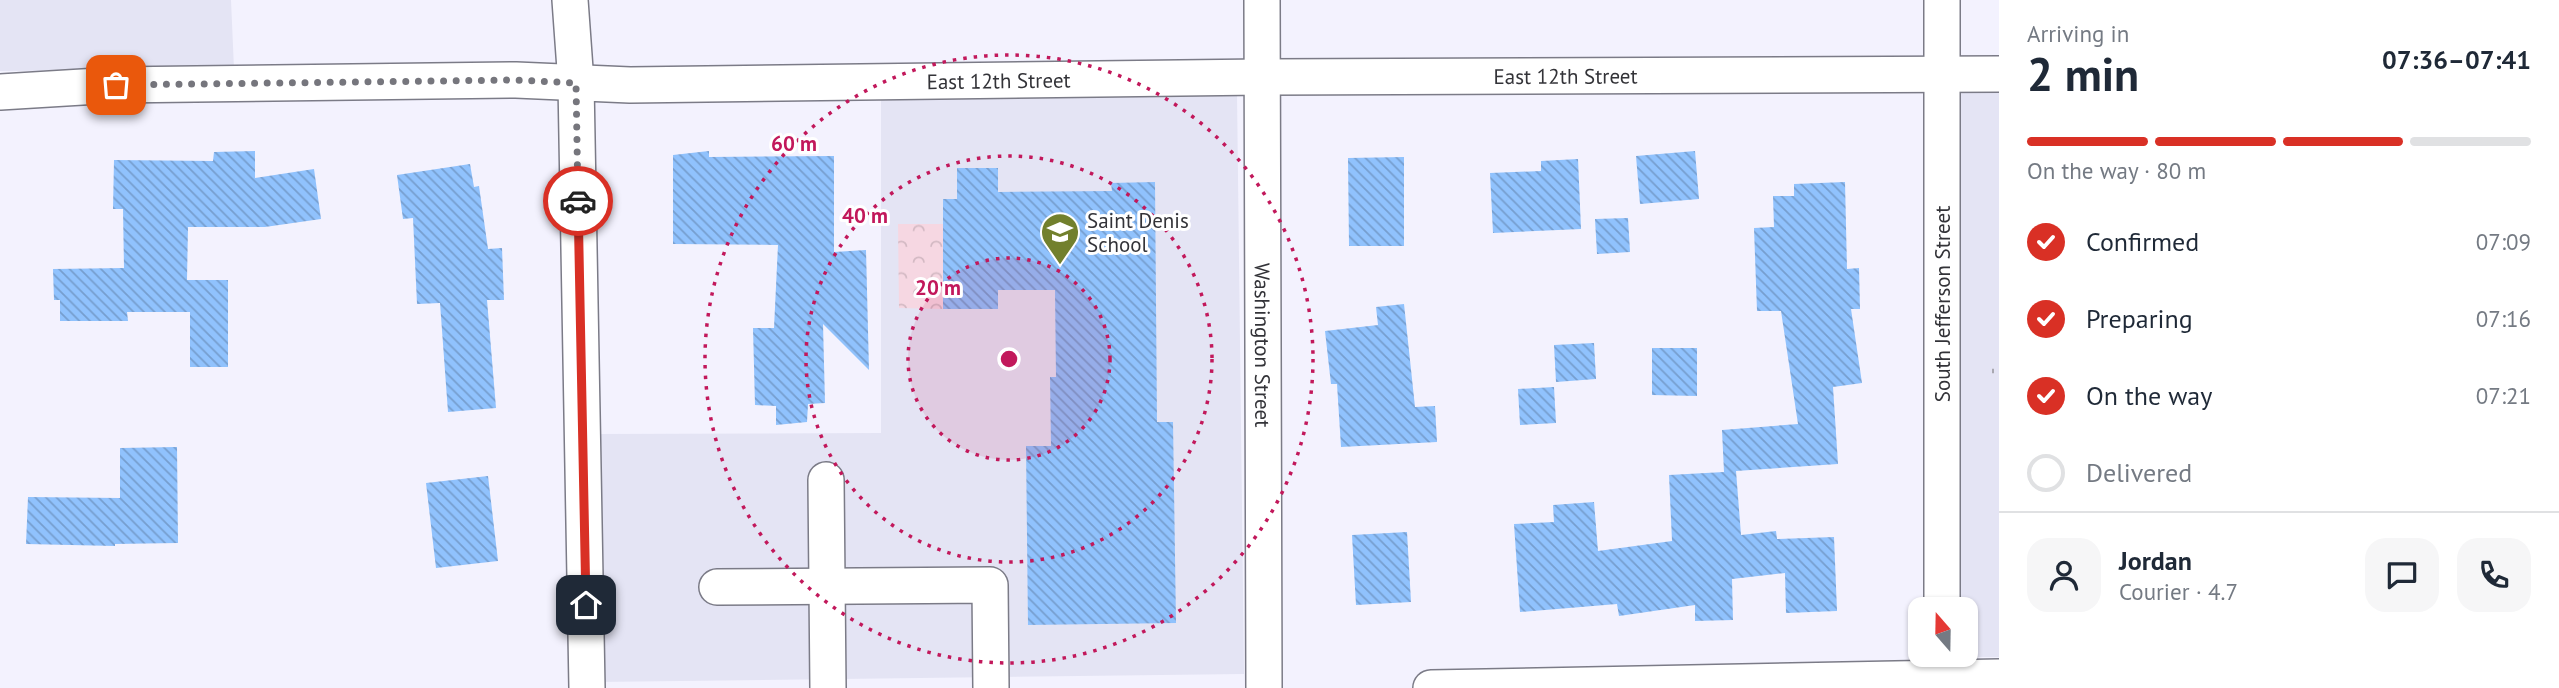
<!DOCTYPE html>
<html lang="en">
<head>
<meta charset="utf-8">
<style>
  body { margin:0; font-family:"PT Sans",sans-serif; background:#f6f6f7; color:#1f2937; height:100vh; display:flex; flex-direction:column; font-size:26px; white-space:nowrap }
  * { box-sizing:border-box; margin:0 }
  p { font-size:23px; color:#747a83 }
  .icon { flex:none; width:38px; height:38px; fill:none; stroke:currentColor; stroke-width:2; stroke-linecap:round; stroke-linejoin:round }
  .map { position:relative; flex:1; overflow:hidden }
  .drawer { display:flex; flex-direction:column; background:#fff; width:560px }
  .drawer>* { flex:none }
  .needle { width:46px; rotate:340deg }
  .controls { position:absolute; left:1908px; top:597px; display:grid; gap:14px }
  .controls a { display:grid; place-items:center; width:70px; height:70px; border-radius:14px; background:#fff; box-shadow:0 2px 5px #0004; font-size:35px }
  .pin { position:absolute; display:grid; place-items:center; width:60px; height:60px; color:#fff; margin:-30px; border-radius:14px; box-shadow:0 4px 10px #0006 }
  .courier { position:absolute; display:grid; place-items:center; width:70px; height:70px; margin:-35px; border:5px solid #d93025; border-radius:50%; background:#fff; color:#222; box-shadow:0 2px 9px #0007 }
  .headline em { font-style:normal; font-weight:700 }
  .headline div { display:flex; flex-direction:column-reverse }
  .headline { display:flex; align-items:center; justify-content:space-between; height:119px; padding:0 28px }
  h1 { font-size:46px; font-weight:700; line-height:52px }
  .bar { display:grid; grid-template-columns:repeat(4,1fr); gap:10px 7px; align-content:center; height:84px; padding:0 28px }
  .bar i { height:9px; border-radius:5px; background:#e0e1e3 }
  .bar .selected { background:#d93025 }
  .bar p { grid-column:span 4 }
  .line { display:flex; align-items:center; gap:18px; padding:0 28px; border-top:2px solid #e0e1e3 }
  .line div { flex:1 }
  .round { display:grid; place-items:center; flex:none; width:74px; height:74px; border-radius:21px; background:#f6f6f7 }
  ol { padding:0 28px; list-style:none }
  li { display:flex; align-items:center; gap:21px; height:77px }
  li p { margin-inline-start:auto }
  li .icon { padding:7px; border-radius:50%; background:#d93025; color:#fff; stroke-width:4 }
  li:last-child { color:#747a83 }
  li i { width:38px; height:38px; border:4px solid #e0e1e3; border-radius:50% }
  main { display:flex; flex:1; min-height:0 }
  .map>svg:first-child { display:block }
  .built { fill:#e4e4f4 }
  .park { fill:url(#park-crowns) }
  .building { fill:url(#building-back-hatch) }
  .lines { fill:none; stroke-linecap:round; stroke-linejoin:round }
  .minor-casing { stroke:#7b7b87; stroke-width:38 }
  .path { stroke:#a9a8b1; stroke-width:4.5; stroke-dasharray:2 5; stroke-linecap:butt }
  .minor { stroke:#fff; stroke-width:35 }
  .done { stroke:#76767d; stroke-width:7; stroke-dasharray:0 12.6 }
  .route { stroke:#d93025; stroke-width:9 }
  .ring { fill:none; stroke:#c2185b; stroke-width:3.5; stroke-dasharray:3.5 7 }
  .labels { text-anchor:middle; dominant-baseline:central; stroke-width:6; stroke-linejoin:round; paint-order:stroke }
  .street-label { font-size:21px; fill:#333338; stroke:#fff }
  .poi-label { font-size:21px; fill:#333338; stroke:#fff; text-anchor:start }
  .centre { fill:#c2185b; stroke:#fff; stroke-width:3.5 }
  .ring-label { font-size:21px; text-anchor:middle; font-weight:bold; fill:#c2185b; stroke:#fff; stroke-width:6; stroke-linejoin:round; paint-order:stroke }
</style>
</head>
<body>
<main>
<div class="map">
<svg width="1999" height="688" viewBox="0 0 1999 688">
  <defs>
    <pattern id="park-crowns" width="20" height="18" patternUnits="userSpaceOnUse" patternTransform="scale(1.75)"><rect width="20" height="18" fill="#f6d7e2"/><path d="M2 6a3 3 0 1 1 6 0M12 15a3 3 0 1 1 6 0" fill="none" stroke="#d3b9c3"/></pattern>
    <pattern id="building-back-hatch" width="6" height="6" patternUnits="userSpaceOnUse" patternTransform="scale(1.75)"><rect width="6" height="6" fill="#90c2fd"/><path d="M-1 5l2 2M0 0l6 6M5-1l2 2" fill="none" stroke="#769ece"/></pattern>
  </defs>
  <rect width="100%" height="100%" fill="#f3f2fe"/>
  <!-- built -->
  <path class="built" d="M 0,0 L 231,0 L 234,69 L 0,71 Z
    M 1961,90 L 1999,90 L 1999,657 L 1957,657 L 1957,655 L 1965,654 L 1965,609 L 1958,609 Z
    M 1237,94 L 1244,674 L 597,682 L 596,434 L 881,433 L 881,99 Z"/>
  <!-- park -->
  <path class="park" d="M 898,224 L 943,224 L 943,309 L 899,308 Z"/>
  <!-- building -->
  <path class="building" d="M 255,151 L 255,178 L 314,169 L 321,219 L 265,227 L 188,227 L 187,280 L 228,280 L 228,367 L 190,367 L 190,312 L 127,312 L 128,321 L 60,321 L 60,300 L 54,300 L 53,269 L 124,268 L 123,209 L 113,209 L 114,160 L 213,161 L 214,152 Z
    M 709,151 L 709,157 L 834,156 L 834,252 L 866,250 L 869,370 L 823,324 L 825,403 L 808,404 L 807,422 L 776,425 L 776,406 L 755,405 L 753,328 L 774,328 L 778,245 L 673,244 L 673,155 Z
    M 1695,151 L 1699,199 L 1640,204 L 1636,156 Z
    M 1404,157 L 1404,246 L 1349,246 L 1348,158 Z
    M 1578,159 L 1581,229 L 1493,233 L 1490,173 L 1541,171 L 1541,161 Z
    M 470,164 L 474,187 L 479,186 L 488,249 L 502,248 L 504,300 L 487,300 L 496,408 L 448,412 L 440,303 L 417,304 L 413,218 L 403,219 L 397,175 Z
    M 957,168 L 998,168 L 998,192 L 1112,191 L 1111,183 L 1155,182 L 1157,422 L 1173,422 L 1176,623 L 1028,625 L 1026,446 L 1051,446 L 1050,377 L 1056,377 L 1055,290 L 998,290 L 998,309 L 943,309 L 943,199 L 957,199 Z
    M 1845,182 L 1847,269 L 1859,268 L 1860,309 L 1851,309 L 1862,383 L 1833,387 L 1838,464 L 1736,471 L 1741,535 L 1776,531 L 1777,539 L 1834,537 L 1837,611 L 1786,613 L 1785,573 L 1732,579 L 1733,620 L 1695,621 L 1695,605 L 1619,616 L 1617,604 L 1520,612 L 1514,524 L 1554,522 L 1553,505 L 1594,502 L 1598,551 L 1672,541 L 1669,475 L 1724,472 L 1722,430 L 1798,424 L 1781,311 L 1757,311 L 1754,228 L 1774,227 L 1773,196 L 1794,196 L 1794,184 Z
    M 1628,218 L 1630,252 L 1597,254 L 1595,219 Z
    M 1404,304 L 1415,407 L 1435,406 L 1437,442 L 1341,447 L 1337,384 L 1331,384 L 1325,331 L 1378,325 L 1376,307 Z
    M 1594,343 L 1596,379 L 1556,382 L 1554,345 Z
    M 1652,348 L 1697,348 L 1697,396 L 1652,395 Z
    M 1554,387 L 1556,423 L 1520,425 L 1518,389 Z
    M 177,447 L 178,543 L 115,544 L 115,546 L 26,544 L 28,497 L 120,498 L 120,448 Z
    M 488,476 L 498,561 L 436,568 L 426,483 Z
    M 1407,532 L 1411,602 L 1356,605 L 1352,535 Z"/>
  <g class="lines">
    <defs>
      <g id="minor">
        <path d="M 570,0 L 576,83 L 587,688"/>
        <path id="s1" d="M 1262,0 L 1264,688"/>
        <path d="M 1942,0 L 1942,609"/>
        <path id="s2" d="M 0,92 L 115,85 L 516,80 L 630,85 L 1262,77 L 1999,74"/>
        <path d="M 826,480 L 828,688"/>
        <path d="M 717,587 L 990,585 L 991,688"/>
        <path d="M 1431,688 L 1999,677"/>
      </g>
    </defs>
    <!-- minor casing -->
    <use href="#minor" class="minor-casing"/>
    <!-- path -->
    <path class="path" d="M 1992,371 L 1999,371"/>
    <!-- minor -->
    <use href="#minor" class="minor"/>
  </g>
  <g class="lines">
    <!-- done -->
    <path class="done" d="M 116,85 L 516,80 L 576,83 L 578,201"/>
    <!-- route -->
    <path class="route" d="M 578,201 L 586,605"/>
  </g>
  <!-- distance rings -->
  <circle cx="1009" cy="359" r="101" fill="#c2185b" fill-opacity=".12"/>
  <g class="ring">
    <circle cx="1009" cy="359" r="101"/>
    <circle cx="1009" cy="359" r="203"/>
    <circle cx="1009" cy="359" r="304"/>
  </g>
  <!-- icons -->
  <defs>
    <symbol id="school-pin" viewBox="-11 -11 22 30"><path d="M0 17L-7.5 6A9.5 9.5 0 1 1 7.5 6Z" fill="#72802d" stroke="#fff"/><path d="M0-5L7-2L0 1L-7-2ZM-4 1L0 2.5L4 1V4Q0 6-4 4Z" fill="#fff"/></symbol>
  </defs>
  <g fill-rule="evenodd">
    <use href="#school-pin" x="1038" y="210" width="44" height="60"/>
  </g>
  <g class="labels">
    <!-- street labels -->
    <g class="street-label">
      <text stroke="none"><textPath href="#s2" startOffset="1566">East 12th Street</textPath></text>
      <text stroke="none"><textPath href="#s2" startOffset="999">East 12th Street</textPath></text>
      <text transform="translate(1942 304) rotate(-90)">South Jefferson Street</text>
      <text stroke="none"><textPath href="#s1" startOffset="345">Washington Street</textPath></text>
    </g>
    <!-- poi labels -->
    <g class="poi-label">
      <text x="1087" y="220">Saint Denis<tspan x="1087" dy="24">School</tspan></text>
    </g>
  </g>
  <circle cx="1009" cy="359" r="10" class="centre"/>
  <g class="ring-label">
    <text x="794" y="151">60 m</text>
    <text x="865" y="223">40 m</text>
    <text x="938" y="295">20 m</text>
  </g>
</svg>
<div class="controls">
<a><svg class="needle" viewBox="-14 -14 28 28"><path d="M0-13l5 13h-10z" fill="#e53935"/><path d="M0 13l5-13h-10z" fill="#747a83"/></svg></a>
</div>
<div class="pin" style="left:116px;top:85px;background:#ea580c"><svg class="icon" aria-label="bag" viewBox="0 0 24 24"><path d="M5 8h14l-1 12H6zM9 8a3 3 0 0 1 6 0"/></svg></div>
<div class="pin" style="left:586px;top:605px;background:#1f2937"><svg class="icon" aria-label="home" viewBox="0 0 24 24"><path d="M3 11l9-7 9 7M6 9v11h12V9"/></svg></div>
<div class="courier" style="left:578px;top:201px"><svg class="icon" aria-label="car" viewBox="0 0 24 24"><path d="M5 17H2v-5l4-1 3-4h7l3 4 3 1v5h-3M9 17h6M6 11h13"/><circle cx="7" cy="17" r="2"/><circle cx="17" cy="17" r="2"/></svg></div>
</div>
<section class="drawer">
<div class="headline"><div><h1>2 min</h1><p>Arriving in</p></div><em>07:36–07:41</em></div>
<div class="bar"><i class="selected"></i><i class="selected"></i><i class="selected"></i><i></i><p>On the way · 80 m</p></div>
<ol>
<li><svg class="icon" aria-label="check" viewBox="0 0 24 24"><path d="M5 12l5 5 9-10"/></svg>Confirmed<p>07:09</p></li>
<li><svg class="icon" aria-label="check" viewBox="0 0 24 24"><path d="M5 12l5 5 9-10"/></svg>Preparing<p>07:16</p></li>
<li><svg class="icon" aria-label="check" viewBox="0 0 24 24"><path d="M5 12l5 5 9-10"/></svg>On the way<p>07:21</p></li>
<li><i></i>Delivered</li>
</ol>
<div class="line" style="height:126px"><a class="round"><svg class="icon" aria-label="person" viewBox="0 0 24 24"><circle cx="12" cy="8" r="4"/><path d="M4 21q1-7 8-7t8 7"/></svg></a><div><b>Jordan</b><p>Courier · 4.7</p></div><a class="round"><svg class="icon" aria-label="chat" viewBox="0 0 24 24"><path d="M4 5h16v11H9l-5 4z"/></svg></a><a class="round"><svg class="icon" aria-label="phone" viewBox="0 0 24 24"><path d="M5 4h4l2 5-3 2q2 4 5 5l2-3 5 2v4C11 20 4 13 5 4z"/></svg></a></div>
</section>
</main>
</body>
</html>
